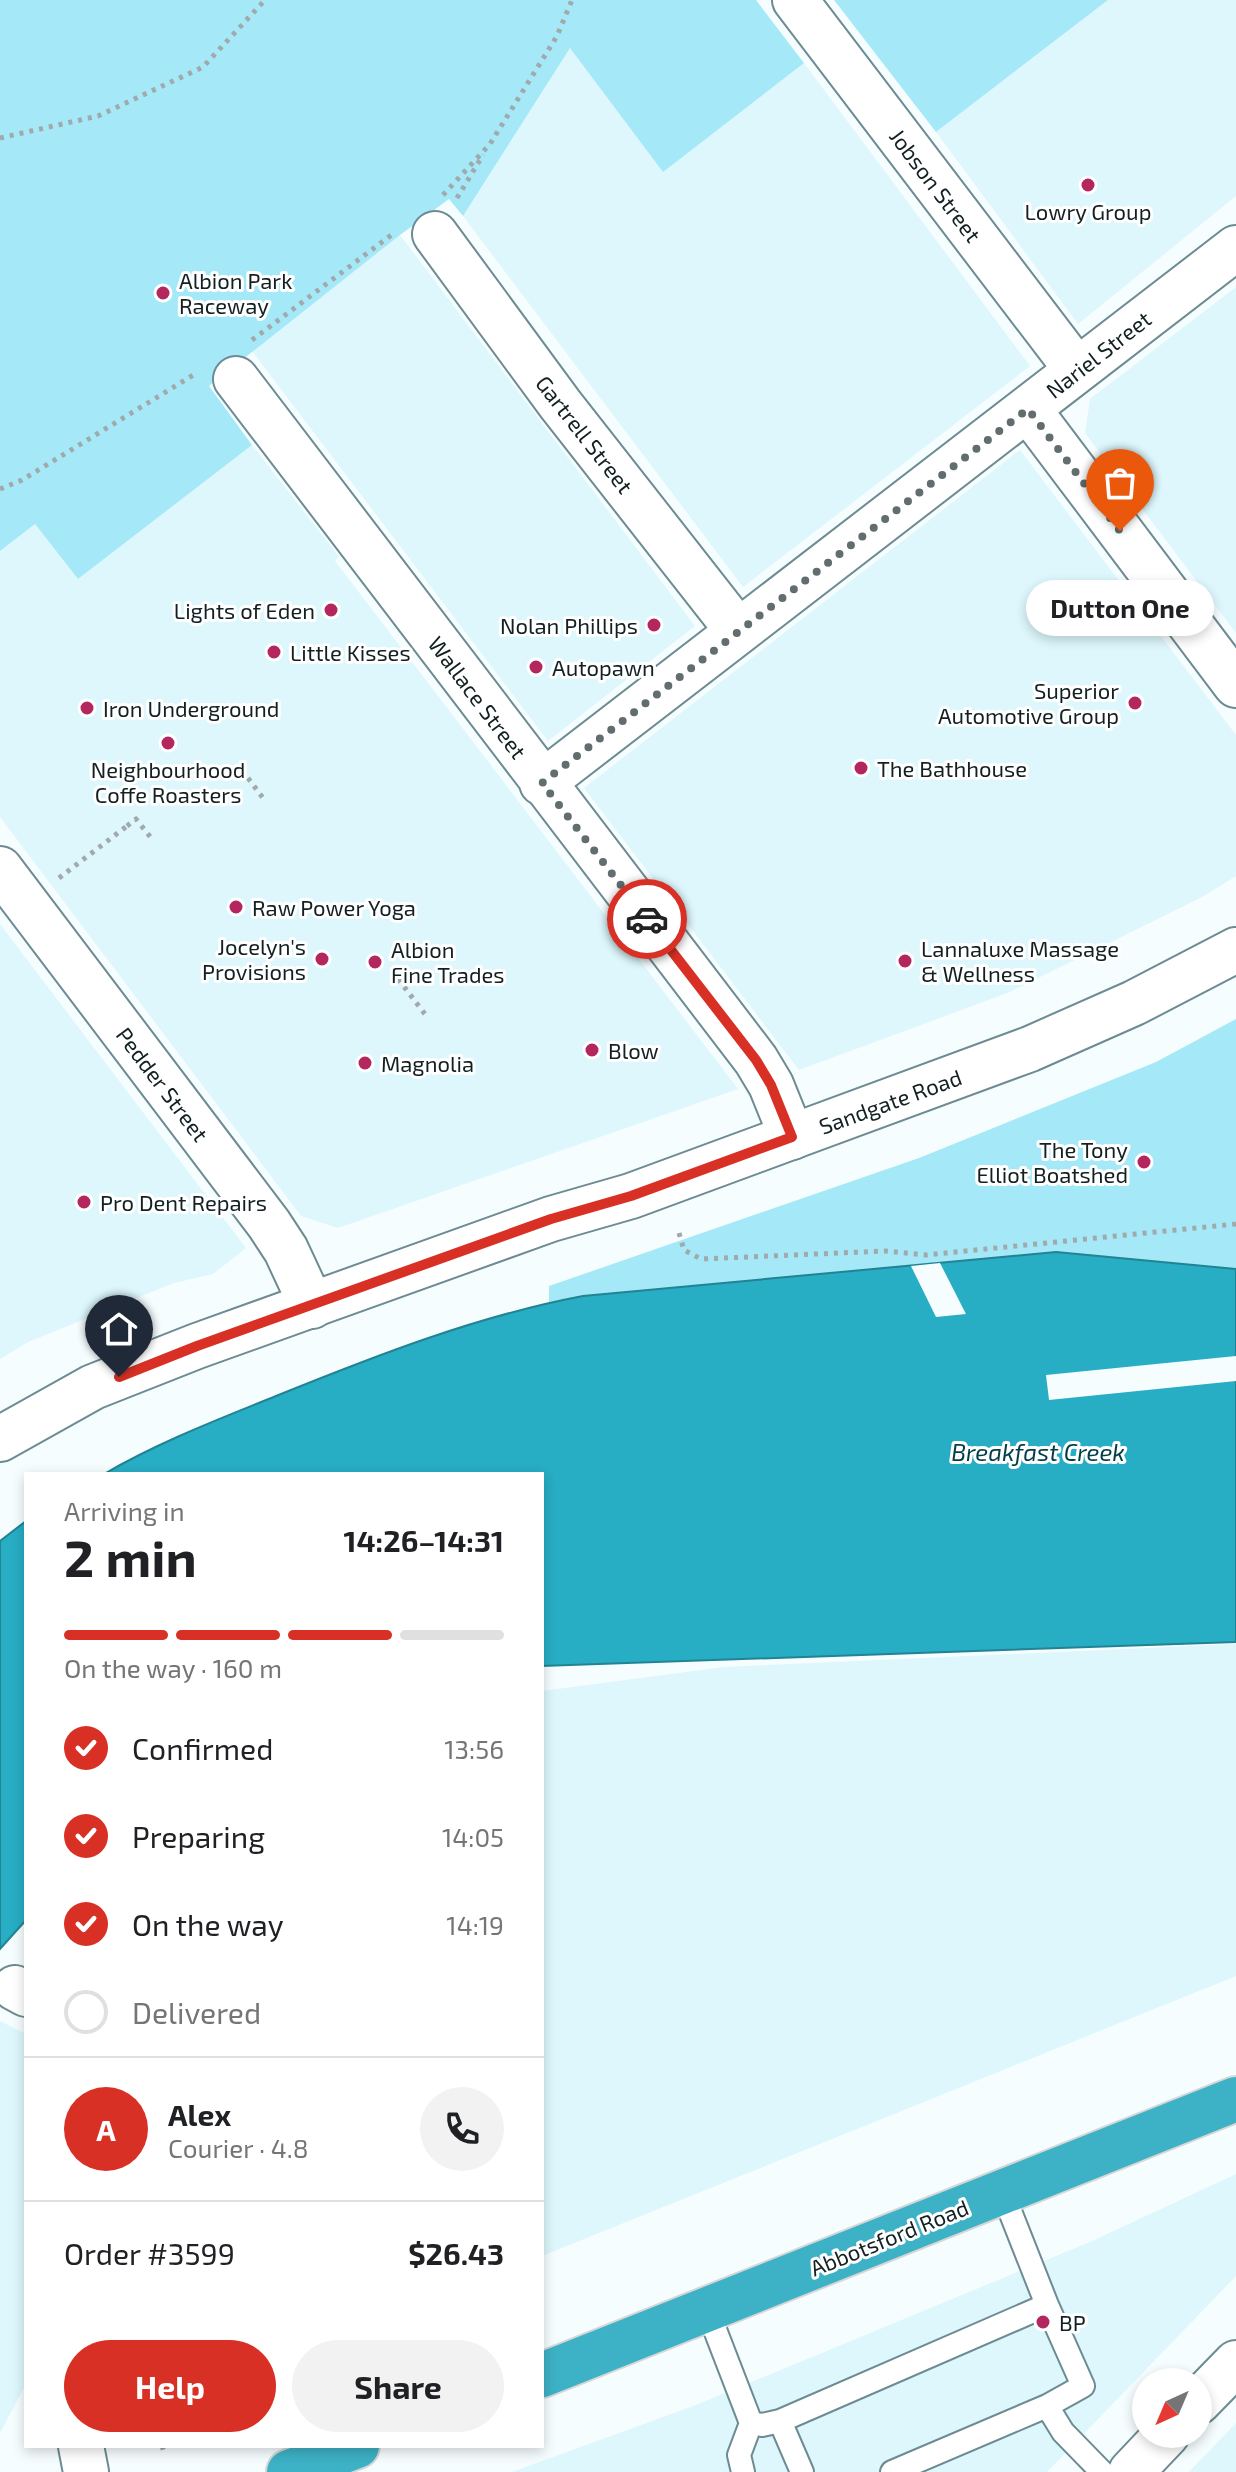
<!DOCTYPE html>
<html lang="en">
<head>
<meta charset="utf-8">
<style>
  body { margin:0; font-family:"Exo 2",sans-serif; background:#f2f2f2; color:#202124; height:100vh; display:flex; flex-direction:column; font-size:30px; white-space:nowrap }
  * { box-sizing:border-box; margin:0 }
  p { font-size:26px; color:#757577 }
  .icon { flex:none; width:44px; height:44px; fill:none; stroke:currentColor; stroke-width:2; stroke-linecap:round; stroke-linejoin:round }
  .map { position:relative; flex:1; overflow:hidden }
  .side { position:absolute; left:24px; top:1472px; width:520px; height:976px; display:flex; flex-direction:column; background:#fff; border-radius:0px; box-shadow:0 4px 12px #0003 }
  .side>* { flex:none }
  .needle { width:52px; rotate:224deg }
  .tools { position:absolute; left:1132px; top:2368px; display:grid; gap:16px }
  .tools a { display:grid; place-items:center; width:80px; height:80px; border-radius:50%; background:#fff; box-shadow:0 4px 12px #0003; font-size:40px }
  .pin { position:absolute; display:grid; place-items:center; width:68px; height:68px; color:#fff; margin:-82px -34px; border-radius:50% 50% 50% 0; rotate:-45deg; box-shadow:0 0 8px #0007 }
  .pin .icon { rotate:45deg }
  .courier { position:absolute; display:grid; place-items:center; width:80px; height:80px; margin:-40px; border:6px solid #d93025; border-radius:50%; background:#fff; color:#222; box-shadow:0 2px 10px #0007 }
  .bubble { position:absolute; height:56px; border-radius:28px; background:#fff; box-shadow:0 4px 12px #0003; font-size:26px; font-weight:700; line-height:56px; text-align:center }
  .overview em { font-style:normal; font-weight:700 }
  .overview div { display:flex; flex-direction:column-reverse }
  .overview { display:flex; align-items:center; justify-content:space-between; height:136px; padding:0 40px }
  h1 { font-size:52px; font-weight:700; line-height:60px }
  .bar { display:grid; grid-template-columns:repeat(4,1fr); gap:12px 8px; align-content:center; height:96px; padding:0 40px }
  .bar i { height:10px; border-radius:6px; background:#e0e0e0 }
  .bar .active { background:#d93025 }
  .bar p { grid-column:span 4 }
  .line { display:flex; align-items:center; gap:20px; padding:0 40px; border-top:2px solid #e0e0e0 }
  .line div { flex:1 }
  .round { display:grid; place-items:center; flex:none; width:84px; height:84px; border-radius:42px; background:#f2f2f2 }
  ol { padding:0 40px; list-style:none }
  li { display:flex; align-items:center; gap:24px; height:88px }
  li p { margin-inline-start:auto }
  li .icon { padding:8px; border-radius:50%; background:#d93025; color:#fff; stroke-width:4 }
  li:last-child { color:#757577 }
  li i { width:44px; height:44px; border:4px solid #e0e0e0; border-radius:50% }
  .button { display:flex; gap:16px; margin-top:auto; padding:16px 40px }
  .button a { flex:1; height:92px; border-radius:48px; background:#d93025; color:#fff; font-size:32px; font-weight:700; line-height:92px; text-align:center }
  .button a+a { background:#f2f2f2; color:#202124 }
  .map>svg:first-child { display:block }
  .built { fill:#ddf7fc }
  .green { fill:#a5e9f8 }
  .water { fill:#27adc4; stroke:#218393; stroke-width:2 }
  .pier { fill:#f6fdfe }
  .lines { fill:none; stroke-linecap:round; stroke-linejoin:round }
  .lane-casing { stroke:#6c8b92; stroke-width:26 }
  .street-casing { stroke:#6c8b92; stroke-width:48 }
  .secondary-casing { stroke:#6c8b92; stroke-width:48 }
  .highway-casing { stroke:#d5d7d7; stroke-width:48 }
  .path { stroke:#a0a9ab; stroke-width:5; stroke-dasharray:4 6; stroke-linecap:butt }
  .lane { stroke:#fff; stroke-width:22 }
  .street { stroke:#fff; stroke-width:44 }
  .secondary { stroke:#fff; stroke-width:44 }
  .highway { stroke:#3db1c6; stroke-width:44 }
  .done { stroke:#626d6f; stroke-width:8; stroke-dasharray:0 14.4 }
  .route { stroke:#d93025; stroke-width:10 }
  .poi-dot { fill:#b3265e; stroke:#fff; stroke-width:3 }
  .labels { text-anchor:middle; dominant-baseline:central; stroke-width:6; stroke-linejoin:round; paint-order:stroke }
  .street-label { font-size:22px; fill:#132022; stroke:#fff }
  .poi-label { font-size:22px; fill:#132022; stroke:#fff; text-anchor:start }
  .water-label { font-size:24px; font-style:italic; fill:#033e48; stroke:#fff }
</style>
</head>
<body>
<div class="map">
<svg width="1236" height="2472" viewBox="0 0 1236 2472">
  <rect width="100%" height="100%" fill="#f6fdfe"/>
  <!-- built -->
  <path class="built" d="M 1108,0 L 1236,0 L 1236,196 L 1078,324 L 936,132 Z
    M 570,47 L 663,171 L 804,63 L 1030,366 L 743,587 L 463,216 Z
    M 400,235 L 695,626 L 548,741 L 252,351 Z
    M 1236,287 L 1236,633 L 1085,433 L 1090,399 Z
    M 252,445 L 333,549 L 339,557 L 335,561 L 738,1089 L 338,1228 L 301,1216 L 0,817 L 0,551 L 35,524 L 78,579 Z
    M 1020,450 L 1236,735 L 1236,876 L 1204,896 L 1010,992 L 799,1070 L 584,788 Z
    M 0,924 L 246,1248 L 213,1274 L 174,1283 L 28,1342 L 0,1359 Z
    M 1236,1644 L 1236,1976 L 542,2256 L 542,1691 L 724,1667 Z
    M 0,2021 L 26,2034 L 26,2384 L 0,2433 Z
    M 1236,2174 L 1236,2276 L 1047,2472 L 512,2472 L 696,2405 L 1090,2242 Z
    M 1236,2423 L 1236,2472 L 1189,2472 Z"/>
  <!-- green -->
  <path class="green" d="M 0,0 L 756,0 L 804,63 L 663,172 L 570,48 L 463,216 L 449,199 L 400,235 L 209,386 L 252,445 L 78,579 L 35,524 L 0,551 Z
    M 834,0 L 1108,0 L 936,132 Z
    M 1236,1019 L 1236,1269 L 1056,1252 L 583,1296 L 549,1302 L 549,1286 L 919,1158 L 1156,1062 Z"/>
  <!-- water -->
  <path class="water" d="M 1056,1252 L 1236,1269 L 1236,1642 L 542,1666 L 542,1474 L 104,1474 C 159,1442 217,1420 276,1396 C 375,1356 477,1316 583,1296 Z
    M 26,1521 L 26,1920 L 0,1949 L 0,1541 Z"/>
  <!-- pier -->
  <path class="pier" d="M 940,1263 L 966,1314 L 936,1317 L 911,1266 Z
    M 1236,1356 L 1236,1381 L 1049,1400 L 1046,1375 Z"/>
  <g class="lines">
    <defs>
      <path id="lane" d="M 707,2309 L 751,2423 L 739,2455 L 743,2472
        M 1047,2406 L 1063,2432 L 1102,2472
        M 780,2421 L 802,2472
        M 751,2423 L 762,2425 L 780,2421 L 1047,2305
        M 892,2472 L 1047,2406 L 1083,2386 L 1047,2305 L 1002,2191"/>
      <path id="street" d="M 795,0 L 1077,370
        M 435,234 L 560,404 L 738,631
        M 236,379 L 756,1060 L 771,1085 L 792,1137
        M 1028,409 L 1236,685
        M 542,783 L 1236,248
        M 0,869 L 269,1224 L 286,1250 L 312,1306
        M 15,1988 L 26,1994
        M 81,2446 L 86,2472"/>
      <path id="secondary" d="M 0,1439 L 93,1387 L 197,1346 L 551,1219 L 631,1196 L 1030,1049 L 1134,1003 L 1236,950
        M 1198,2402 L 1236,2363
        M 1131,2472 L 1167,2434"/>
      <path id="highway" d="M 542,2375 L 1236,2099
        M 289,2472 L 357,2446"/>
    </defs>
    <!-- lane casing -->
    <use href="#lane" class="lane-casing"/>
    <!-- street casing -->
    <use href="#street" class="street-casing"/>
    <!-- secondary casing -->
    <use href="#secondary" class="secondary-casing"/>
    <!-- highway casing -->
    <use href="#highway" class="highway-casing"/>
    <!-- path -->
    <path class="path" d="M 0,138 L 98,116 L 203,67 L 265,0
      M 443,195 L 490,144 L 557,36 L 572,0
      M 457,198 L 483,155
      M 252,340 L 394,233
      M 0,489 L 22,480 L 195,374
      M 242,770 L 266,802
      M 127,826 L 136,819 L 152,839
      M 59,878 L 127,826 L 124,823
      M 392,971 L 428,1018
      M 679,1233 L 684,1250 L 701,1259 L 885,1251 L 926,1255 L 1236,1224
      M 162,2446 L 164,2452"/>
    <!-- lane -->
    <use href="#lane" class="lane"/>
    <!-- street -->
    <use href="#street" class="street"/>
    <!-- secondary -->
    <use href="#secondary" class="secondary"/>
    <!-- highway -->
    <use href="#highway" class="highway"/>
  </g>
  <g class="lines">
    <!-- done -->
    <path class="done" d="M 647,919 L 542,783 L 1028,409 L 1120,531"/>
    <!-- route -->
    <path class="route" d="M 119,1377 L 197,1346 L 551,1219 L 631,1196 L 792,1137 L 771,1085 L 756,1060 L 647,919"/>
  </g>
  <!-- markers -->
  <g class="poi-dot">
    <circle cx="1088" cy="185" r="8"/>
    <circle cx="163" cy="293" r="8"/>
    <circle cx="331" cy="610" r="8"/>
    <circle cx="654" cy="625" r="8"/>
    <circle cx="274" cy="652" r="8"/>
    <circle cx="536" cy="667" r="8"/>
    <circle cx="1135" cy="703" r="8"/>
    <circle cx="87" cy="708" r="8"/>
    <circle cx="168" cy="743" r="8"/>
    <circle cx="861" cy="768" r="8"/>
    <circle cx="236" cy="907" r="8"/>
    <circle cx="322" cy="959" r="8"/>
    <circle cx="905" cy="961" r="8"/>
    <circle cx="375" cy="962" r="8"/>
    <circle cx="592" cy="1050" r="8"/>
    <circle cx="365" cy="1063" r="8"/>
    <circle cx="1144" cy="1162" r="8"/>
    <circle cx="84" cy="1202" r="8"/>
    <circle cx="1043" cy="2322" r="8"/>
  </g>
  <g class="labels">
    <!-- street labels -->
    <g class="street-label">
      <text transform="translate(936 185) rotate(53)">Jobson Street</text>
      <text transform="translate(1098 354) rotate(-38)">Nariel Street</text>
      <text transform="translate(585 434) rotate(52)">Gartrell Street</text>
      <text transform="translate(478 697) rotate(53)">Wallace Street</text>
      <text transform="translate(163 1084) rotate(53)">Pedder Street</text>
      <text transform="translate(890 1101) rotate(-20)">Sandgate Road</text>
      <text transform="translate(889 2237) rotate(-22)">Abbotsford Road</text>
    </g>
    <!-- poi labels -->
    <g class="poi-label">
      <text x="1088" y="211" text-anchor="middle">Lowry Group</text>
      <text x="179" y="280">Albion Park<tspan x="179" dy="25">Raceway</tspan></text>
      <text x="315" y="610" text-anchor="end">Lights of Eden</text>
      <text x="638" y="625" text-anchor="end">Nolan Phillips</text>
      <text x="290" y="652">Little Kisses</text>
      <text x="552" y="667">Autopawn</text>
      <text x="1119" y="690" text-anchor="end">Superior<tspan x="1119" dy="25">Automotive Group</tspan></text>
      <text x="103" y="708">Iron Underground</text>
      <text x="877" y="768">The Bathhouse</text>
      <text x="168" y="769" text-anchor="middle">Neighbourhood<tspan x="168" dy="25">Coffe Roasters</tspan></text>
      <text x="252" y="907">Raw Power Yoga</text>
      <text x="306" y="946" text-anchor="end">Jocelyn's<tspan x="306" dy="25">Provisions</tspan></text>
      <text x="921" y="948">Lannaluxe Massage<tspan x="921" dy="25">&amp; Wellness</tspan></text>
      <text x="391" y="949">Albion<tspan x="391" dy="25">Fine Trades</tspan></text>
      <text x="608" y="1050">Blow</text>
      <text x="381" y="1063">Magnolia</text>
      <text x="1128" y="1149" text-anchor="end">The Tony<tspan x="1128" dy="25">Elliot Boatshed</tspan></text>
      <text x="100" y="1202">Pro Dent Repairs</text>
      <text x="1059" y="2322">BP</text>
    </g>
    <!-- water labels -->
    <g class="water-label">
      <text x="1038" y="1451">Breakfast Creek</text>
    </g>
  </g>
</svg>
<div class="tools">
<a><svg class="needle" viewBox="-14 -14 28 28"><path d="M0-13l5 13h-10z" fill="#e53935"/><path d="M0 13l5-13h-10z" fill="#757577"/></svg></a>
</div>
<div class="pin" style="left:1120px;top:531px;background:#ea580c"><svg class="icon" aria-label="bag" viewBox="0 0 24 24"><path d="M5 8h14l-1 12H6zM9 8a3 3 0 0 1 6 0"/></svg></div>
<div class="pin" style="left:119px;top:1377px;background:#1f2937"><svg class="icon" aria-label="home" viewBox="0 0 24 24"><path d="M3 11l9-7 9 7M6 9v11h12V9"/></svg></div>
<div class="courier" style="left:647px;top:919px"><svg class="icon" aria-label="car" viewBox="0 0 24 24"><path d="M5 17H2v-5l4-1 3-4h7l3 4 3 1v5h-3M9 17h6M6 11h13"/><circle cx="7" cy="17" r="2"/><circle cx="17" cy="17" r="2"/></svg></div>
<div class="bubble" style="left:1026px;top:580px;width:188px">Dutton One</div>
<section class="side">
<div class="overview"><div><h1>2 min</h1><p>Arriving in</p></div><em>14:26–14:31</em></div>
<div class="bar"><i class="active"></i><i class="active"></i><i class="active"></i><i></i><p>On the way · 160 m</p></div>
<ol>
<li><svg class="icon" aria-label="check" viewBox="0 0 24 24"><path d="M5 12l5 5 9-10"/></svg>Confirmed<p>13:56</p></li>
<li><svg class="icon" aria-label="check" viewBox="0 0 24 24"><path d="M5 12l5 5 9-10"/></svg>Preparing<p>14:05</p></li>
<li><svg class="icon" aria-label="check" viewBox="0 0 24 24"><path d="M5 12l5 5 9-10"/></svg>On the way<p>14:19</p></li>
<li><i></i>Delivered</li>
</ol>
<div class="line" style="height:144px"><b class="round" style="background:#d93025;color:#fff">A</b><div><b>Alex</b><p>Courier · 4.8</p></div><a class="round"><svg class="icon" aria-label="phone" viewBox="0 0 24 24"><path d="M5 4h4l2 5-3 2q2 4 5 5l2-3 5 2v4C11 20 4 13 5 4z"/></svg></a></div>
<div class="line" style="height:104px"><div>Order #3599</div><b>$26.43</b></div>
<div class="button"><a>Help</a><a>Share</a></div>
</section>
</div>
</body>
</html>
